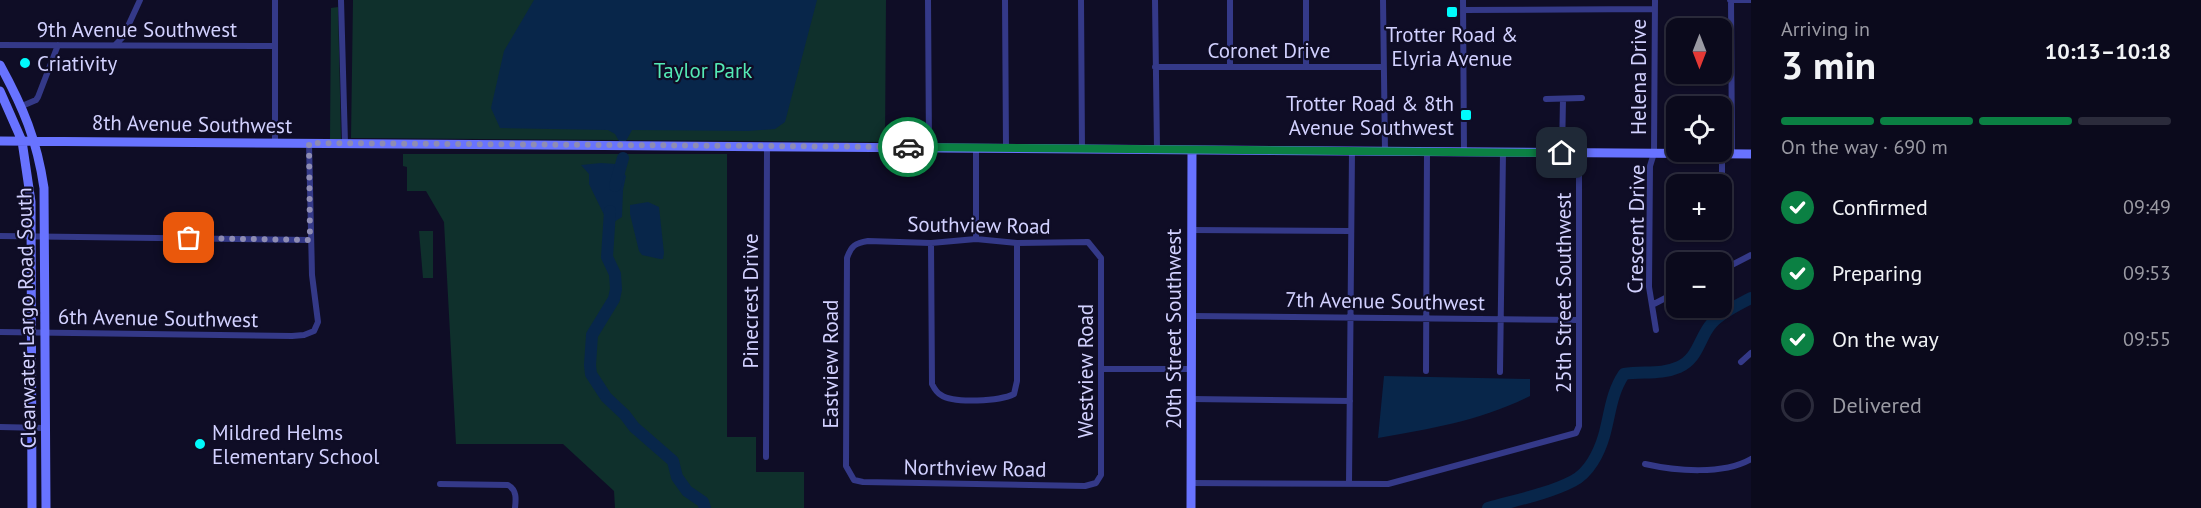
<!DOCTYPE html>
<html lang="en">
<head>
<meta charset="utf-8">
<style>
  body { margin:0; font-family:"PT Sans",sans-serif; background:#191829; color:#f1f3f6; height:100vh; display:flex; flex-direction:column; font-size:22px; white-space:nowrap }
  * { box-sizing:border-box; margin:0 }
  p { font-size:20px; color:#9a9aa3 }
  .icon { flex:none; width:33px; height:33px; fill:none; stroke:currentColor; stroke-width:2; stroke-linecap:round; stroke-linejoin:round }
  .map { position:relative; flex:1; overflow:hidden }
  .sheet { display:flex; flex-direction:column; background:#0b0a1c; width:450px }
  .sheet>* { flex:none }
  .needle { width:39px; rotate:180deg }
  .tools { position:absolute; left:1666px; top:18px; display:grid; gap:12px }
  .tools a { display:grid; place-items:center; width:66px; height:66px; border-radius:12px; background:#0b0a1c; box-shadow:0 2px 4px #0004,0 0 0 2px #2b2b3b; font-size:30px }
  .pin { position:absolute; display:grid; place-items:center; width:51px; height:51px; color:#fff; margin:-26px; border-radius:12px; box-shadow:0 3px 9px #0006 }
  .courier { position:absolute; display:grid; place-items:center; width:60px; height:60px; margin:-30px; border:4px solid #0b8043; border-radius:50%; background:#fff; color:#222; box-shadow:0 2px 8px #0007 }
  .overview em { font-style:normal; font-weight:800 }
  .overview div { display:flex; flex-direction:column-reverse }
  .overview { display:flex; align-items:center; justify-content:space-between; height:102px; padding:0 30px }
  h1 { font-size:39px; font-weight:800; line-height:45px }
  .bar { display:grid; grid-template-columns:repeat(4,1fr); gap:9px 6px; align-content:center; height:72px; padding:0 30px }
  .bar i { height:8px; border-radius:4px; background:#2b2b3b }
  .bar .on { background:#0b8043 }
  .bar p { grid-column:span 4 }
  ol { padding:0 30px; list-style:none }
  li { display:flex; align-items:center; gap:18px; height:66px }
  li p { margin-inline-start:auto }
  li .icon { padding:6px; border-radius:50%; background:#0b8043; color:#fff; stroke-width:4 }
  li:last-child { color:#9a9aa3 }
  li i { width:33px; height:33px; border:3px solid #2b2b3b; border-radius:50% }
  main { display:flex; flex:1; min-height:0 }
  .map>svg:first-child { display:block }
  .green { fill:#0f302c }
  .water { fill:#08264a }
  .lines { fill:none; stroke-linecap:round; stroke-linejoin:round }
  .river { stroke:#08264a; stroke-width:12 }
  .street { stroke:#343988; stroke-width:6 }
  .secondary { stroke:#6873ff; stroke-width:9 }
  .done { stroke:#8e8cb3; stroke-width:6; stroke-dasharray:0 10.8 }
  .route { stroke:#0b8043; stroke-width:8 }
  .poi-dot { fill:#00fbfc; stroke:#0f0d26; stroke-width:2 }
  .labels { text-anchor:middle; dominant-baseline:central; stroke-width:4.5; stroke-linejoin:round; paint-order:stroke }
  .street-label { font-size:21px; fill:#d2d1ff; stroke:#0f0d26 }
  .poi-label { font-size:21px; fill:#d2d1ff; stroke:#0f0d26; text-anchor:start }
  .park-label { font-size:21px; fill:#54e9b5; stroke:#0f0d26 }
</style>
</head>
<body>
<main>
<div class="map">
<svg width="1751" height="508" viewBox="0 0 1751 508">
  <rect width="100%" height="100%" fill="#0f0d26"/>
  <!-- green -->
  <path class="green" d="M 353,0 L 886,0 L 885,142 L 351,138 Z
    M 338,7 L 341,139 L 330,139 L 331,8 Z
    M 403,154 L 727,154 L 727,437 L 756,437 L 756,472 L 804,472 L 804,508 L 615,508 L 614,491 L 563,444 L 456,444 L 444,222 L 426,191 L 407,191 L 407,167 L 403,166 Z
    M 419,231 L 433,231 L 433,278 L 423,278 Z"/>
  <!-- water -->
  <path class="water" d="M 534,0 L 817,0 L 785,122 L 775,129 L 748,131 L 632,130 L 626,141 L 619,141 L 615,134 L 608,130 L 500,128 L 491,108 L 504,51 Z
    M 601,163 L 616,164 L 626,176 L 623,190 L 622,217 L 609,225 L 589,184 L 589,174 L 581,165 Z
    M 648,202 L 659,207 L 664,253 L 663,259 L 660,259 L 642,255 L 639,251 L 630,214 L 630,205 Z
    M 1384,376 L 1530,379 L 1530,396 C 1479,421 1433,428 1378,438 Z"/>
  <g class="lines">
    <!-- river -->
    <path class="river" d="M 615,186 L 623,158
      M 610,211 L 607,257 L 615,274 L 616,289 L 614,299 L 592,335 L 590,365 L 591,374 L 606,397 L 625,415 L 634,427 L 673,461 L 677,477 L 687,491 L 703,502 L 705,508
      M 1488,508 C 1516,500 1548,494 1573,481 C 1589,473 1599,453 1604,436 C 1610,415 1611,393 1624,374 C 1643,371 1661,375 1679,367 C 1699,358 1699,337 1712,323 C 1722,312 1738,305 1751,298"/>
    <!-- street -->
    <path class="street" d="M 275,0 L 275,142
      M 341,0 L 345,143
      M 928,0 L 929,147
      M 1005,0 L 1006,148
      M 1081,0 L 1082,149
      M 1155,0 L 1157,149
      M 1306,0 L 1306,66
      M 1383,0 L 1385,151
      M 1463,0 L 1464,152
      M 1655,0 L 1654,153 L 1650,166 L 1649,287 L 1656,330
      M 1730,0 L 1751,0
      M 1731,0 L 1732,154
      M 1463,10 L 1655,9
      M 0,45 L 274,46
      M 115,45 L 123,37 L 140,0
      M 1230,66 L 1230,0
      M 1155,67 L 1383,67
      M 1546,99 L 1582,98
      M 22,106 L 36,100 L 38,97 L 58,45
      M 976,148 L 976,239
      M 1562,153 L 1563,99
      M 1722,184 L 1722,154
      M 1192,230 L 1350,231
      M 0,236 L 310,240
      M 976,239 L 1017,243 L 1088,242 L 1101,258 L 1101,475 L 1096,483 L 1085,486 L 863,482 L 854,480 L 846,466 L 847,258 C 851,246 855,243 868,241 L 931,243 Z
      M 931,243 L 932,384 C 934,388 937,393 941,395 C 954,404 1000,401 1014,394 L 1017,381 L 1017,243
      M 1722,270 L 1751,255
      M 1652,305 L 1677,292
      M 1191,316 L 1579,320
      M 0,332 L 292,336 L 304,335 L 314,331 L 318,322 L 312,275 L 309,143
      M 1741,362 L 1751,353
      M 1102,369 L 1191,369
      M 1426,371 L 1427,152
      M 1500,372 L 1503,152
      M 1191,399 L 1350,401
      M 0,427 L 44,428
      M 766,457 L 767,146
      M 1645,464 C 1676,471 1723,475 1751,459
      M 1191,483 L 1388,484 L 1576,433 L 1579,426 L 1579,153
      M 440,484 L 508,485 C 517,490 516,499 515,508
      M 1349,484 L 1352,151"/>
    <!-- secondary -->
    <path class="secondary" d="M 0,65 C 23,107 37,140 44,188 L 46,508
      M 0,91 L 22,141 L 31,202 L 32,508
      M 0,141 L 1751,154
      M 1191,508 L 1192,150"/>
  </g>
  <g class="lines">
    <!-- done -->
    <path class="done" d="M 189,238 L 310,240 L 309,143 L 908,147"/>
    <!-- route -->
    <path class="route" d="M 908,147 L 1562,153"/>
  </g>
  <!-- markers -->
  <g class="poi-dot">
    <rect x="1446" y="6" width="12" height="12" rx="3"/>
    <circle cx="25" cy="63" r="6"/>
    <rect x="1460" y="109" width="12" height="12" rx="3"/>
    <circle cx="200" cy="444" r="6"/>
  </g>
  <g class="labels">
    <!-- street labels -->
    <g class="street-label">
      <text x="137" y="29">9th Avenue Southwest</text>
      <text x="1269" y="50">Coronet Drive</text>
      <text transform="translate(1638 77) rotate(-90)">Helena Drive</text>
      <text transform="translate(192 124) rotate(1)">8th Avenue Southwest</text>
      <text transform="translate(979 225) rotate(1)">Southview Road</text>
      <text transform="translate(1636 229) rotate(-89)">Crescent Drive</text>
      <text transform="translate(1563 293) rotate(-90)">25th Street Southwest</text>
      <text transform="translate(750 301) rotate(-90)">Pinecrest Drive</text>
      <text transform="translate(1385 301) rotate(1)">7th Avenue Southwest</text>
      <text transform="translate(26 318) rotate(-91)">Clearwater Largo Road South</text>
      <text transform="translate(158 318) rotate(1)">6th Avenue Southwest</text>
      <text transform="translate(1173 329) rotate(-90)">20th Street Southwest</text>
      <text transform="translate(830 364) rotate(-90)">Eastview Road</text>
      <text transform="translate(1085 371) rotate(-90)">Westview Road</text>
      <text transform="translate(975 468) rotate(1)">Northview Road</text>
    </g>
    <!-- poi labels -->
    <g class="poi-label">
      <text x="1452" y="34" text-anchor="middle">Trotter Road &amp;<tspan x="1452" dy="24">Elyria Avenue</tspan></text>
      <text x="37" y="63">Criativity</text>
      <text x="1454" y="103" text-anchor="end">Trotter Road &amp; 8th<tspan x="1454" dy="24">Avenue Southwest</tspan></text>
      <text x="212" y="432">Mildred Helms<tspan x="212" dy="24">Elementary School</tspan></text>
    </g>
    <!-- park labels -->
    <g class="park-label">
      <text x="703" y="70">Taylor Park</text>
    </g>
  </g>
</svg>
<div class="tools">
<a><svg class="needle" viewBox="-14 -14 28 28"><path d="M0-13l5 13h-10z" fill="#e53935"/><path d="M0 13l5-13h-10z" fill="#9a9aa3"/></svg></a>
<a><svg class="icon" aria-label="locate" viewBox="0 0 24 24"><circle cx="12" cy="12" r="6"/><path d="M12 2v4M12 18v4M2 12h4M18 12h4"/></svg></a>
<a>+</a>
<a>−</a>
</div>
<div class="pin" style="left:189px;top:238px;background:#ea580c"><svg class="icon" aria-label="bag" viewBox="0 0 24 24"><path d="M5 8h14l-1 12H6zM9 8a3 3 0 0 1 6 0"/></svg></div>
<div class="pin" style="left:1562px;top:153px;background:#1f2937"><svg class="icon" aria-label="home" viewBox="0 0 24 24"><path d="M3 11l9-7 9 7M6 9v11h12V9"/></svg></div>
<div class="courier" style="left:908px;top:147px"><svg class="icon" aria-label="car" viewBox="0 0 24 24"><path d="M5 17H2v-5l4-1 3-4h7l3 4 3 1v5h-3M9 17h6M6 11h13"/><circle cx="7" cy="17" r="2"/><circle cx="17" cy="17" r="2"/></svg></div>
</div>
<section class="sheet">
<div class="overview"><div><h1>3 min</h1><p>Arriving in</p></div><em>10:13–10:18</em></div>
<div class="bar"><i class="on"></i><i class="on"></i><i class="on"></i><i></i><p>On the way · 690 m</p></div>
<ol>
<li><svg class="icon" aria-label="check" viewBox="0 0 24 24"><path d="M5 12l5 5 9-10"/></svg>Confirmed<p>09:49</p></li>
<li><svg class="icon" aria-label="check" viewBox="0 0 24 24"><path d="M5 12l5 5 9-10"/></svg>Preparing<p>09:53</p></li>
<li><svg class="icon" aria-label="check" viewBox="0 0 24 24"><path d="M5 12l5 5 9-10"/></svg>On the way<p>09:55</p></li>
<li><i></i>Delivered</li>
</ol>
</section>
</main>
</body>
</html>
